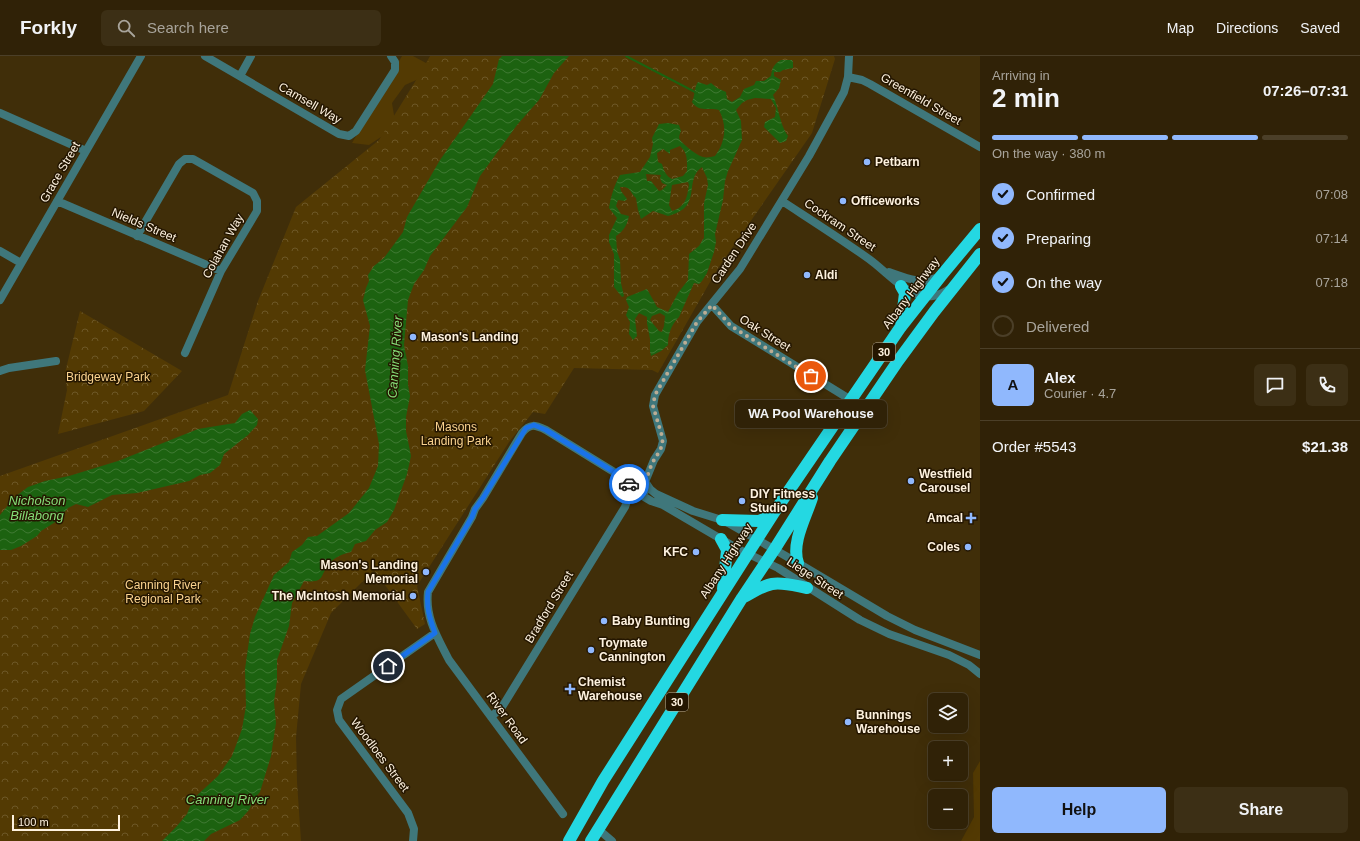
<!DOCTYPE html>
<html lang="en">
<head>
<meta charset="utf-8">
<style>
  body { margin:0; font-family:Arial,sans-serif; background:#3c2f15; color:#f1f3f6; height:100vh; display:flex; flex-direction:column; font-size:15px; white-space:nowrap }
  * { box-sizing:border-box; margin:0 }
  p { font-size:13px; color:#a8a49b }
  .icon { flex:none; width:22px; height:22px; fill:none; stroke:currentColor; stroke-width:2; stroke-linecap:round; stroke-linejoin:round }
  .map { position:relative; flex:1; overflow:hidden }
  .details { display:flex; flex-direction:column; background:#302207; width:380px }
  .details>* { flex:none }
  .buttons { position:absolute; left:928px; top:637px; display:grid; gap:8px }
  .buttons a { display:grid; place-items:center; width:40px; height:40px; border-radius:6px; background:#302207; box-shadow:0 4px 16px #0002,0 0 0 1px #4b3f28; font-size:20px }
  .scale { position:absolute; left:12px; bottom:10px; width:108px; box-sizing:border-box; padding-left:4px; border:2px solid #fef2df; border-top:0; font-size:11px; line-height:14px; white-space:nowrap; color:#fef2df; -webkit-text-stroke:3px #241600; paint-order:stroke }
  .pin { position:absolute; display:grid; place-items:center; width:34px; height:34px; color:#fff; margin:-17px; border:2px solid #fff; border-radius:50%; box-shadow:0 1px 4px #0007 }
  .courier { position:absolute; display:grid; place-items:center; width:40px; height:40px; margin:-20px; border:3px solid #1a73e8; border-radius:50%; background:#fff; color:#222; box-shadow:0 1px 5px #0007 }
  .bubble { position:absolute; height:28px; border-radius:6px; background:#302207; box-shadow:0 4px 16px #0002,0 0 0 1px #4b3f28; font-size:13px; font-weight:700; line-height:28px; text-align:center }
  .headline em { font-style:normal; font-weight:700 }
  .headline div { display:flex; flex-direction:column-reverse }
  .headline { display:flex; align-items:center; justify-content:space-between; height:68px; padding:0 12px }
  h1 { font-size:26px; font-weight:700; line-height:30px }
  .bar { display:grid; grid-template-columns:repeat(4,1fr); gap:6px 4px; align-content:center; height:48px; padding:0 12px }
  .bar i { height:5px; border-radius:3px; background:#4b3f28 }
  .bar .current { background:#90b8fd }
  .bar p { grid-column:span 4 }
  .line { display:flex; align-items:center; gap:10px; padding:0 12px; border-top:1px solid #4b3f28 }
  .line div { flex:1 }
  .round { display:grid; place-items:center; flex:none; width:42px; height:42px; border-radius:6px; background:#3c2f15 }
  ol { padding:0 12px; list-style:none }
  li { display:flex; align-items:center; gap:12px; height:44px }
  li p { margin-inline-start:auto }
  li .icon { padding:4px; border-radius:50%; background:#90b8fd; color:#111; stroke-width:4 }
  li:last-child { color:#a8a49b }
  li i { width:22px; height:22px; border:2px solid #4b3f28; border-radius:50% }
  .action { display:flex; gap:8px; margin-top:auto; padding:8px 12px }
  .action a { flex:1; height:46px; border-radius:6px; background:#90b8fd; color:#111; font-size:16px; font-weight:700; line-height:46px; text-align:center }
  .action a+a { background:#3c2f15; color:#f1f3f6 }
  header { display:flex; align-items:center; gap:24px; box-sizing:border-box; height:56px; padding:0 20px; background:#302207; border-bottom:1px solid #4b3f28 }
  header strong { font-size:19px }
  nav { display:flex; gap:22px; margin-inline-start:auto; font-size:14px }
  .search { width:280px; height:36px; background:#3c2f15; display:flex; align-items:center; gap:10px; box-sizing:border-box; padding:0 14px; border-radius:6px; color:#a8a49b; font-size:15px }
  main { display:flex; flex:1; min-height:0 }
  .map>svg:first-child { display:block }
  .grass { fill:#533a03 }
  .park { fill:url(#park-crowns) }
  .water { fill:url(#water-waves); fill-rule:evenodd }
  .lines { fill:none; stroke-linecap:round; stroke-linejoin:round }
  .stream { stroke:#1c6210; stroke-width:2 }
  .minor { stroke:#3f777b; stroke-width:8 }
  .highway { stroke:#24d8e2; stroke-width:12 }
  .done { stroke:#bcad94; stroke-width:4; stroke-dasharray:0 7.2 }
  .route { stroke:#1a73e8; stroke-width:5 }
  .poi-dot { fill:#90b8fd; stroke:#241600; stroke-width:1.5 }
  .labels { text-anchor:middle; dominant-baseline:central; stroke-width:3; stroke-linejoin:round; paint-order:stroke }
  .shield { fill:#241600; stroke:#bdb09c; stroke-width:1 }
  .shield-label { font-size:11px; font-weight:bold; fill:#fef2df }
  .street-label { font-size:12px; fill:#fef2df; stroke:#241600 }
  .poi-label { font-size:12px; font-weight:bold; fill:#fef2df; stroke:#241600; text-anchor:start }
  .park-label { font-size:12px; fill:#fbd38f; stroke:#241600 }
  .water-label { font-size:13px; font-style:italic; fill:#85dd77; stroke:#241600 }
</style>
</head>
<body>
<header>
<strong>Forkly</strong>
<div class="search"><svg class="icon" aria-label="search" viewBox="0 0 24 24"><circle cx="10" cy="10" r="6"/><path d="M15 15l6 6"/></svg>Search here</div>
<nav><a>Map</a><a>Directions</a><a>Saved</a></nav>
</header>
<main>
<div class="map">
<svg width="980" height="785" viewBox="0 0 980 785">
  <defs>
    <pattern id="park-crowns" width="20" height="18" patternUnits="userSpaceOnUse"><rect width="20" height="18" fill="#533a03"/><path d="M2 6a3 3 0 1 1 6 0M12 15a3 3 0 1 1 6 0" fill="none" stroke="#6d5727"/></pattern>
    <pattern id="water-waves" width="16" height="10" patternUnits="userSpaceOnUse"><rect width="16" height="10" fill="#1c6210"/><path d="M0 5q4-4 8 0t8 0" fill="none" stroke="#3e7932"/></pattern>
  </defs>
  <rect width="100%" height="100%" fill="#402e09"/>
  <!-- grass -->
  <path class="grass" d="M 402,0 L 413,0 L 426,7 L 430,0 L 457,0 L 421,22 L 405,29 L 392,47 L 396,71 L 369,89 L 352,87 Z
    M 980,705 L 980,785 L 961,785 L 974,761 L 973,717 Z"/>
  <!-- park -->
  <path class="park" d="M 431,0 L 834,0 L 835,3 L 812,77 L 718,212 L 658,317 L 652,314 L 574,312 L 545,358 L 533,356 L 509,386 L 417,530 L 425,568 L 417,573 L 374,514 L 331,557 L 301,628 L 296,681 L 297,726 L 301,785 L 0,785 L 0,420 L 228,339 L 258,245 L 296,151 L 379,84 Z
    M 80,255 L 182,315 L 144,355 L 58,378 L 67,334 L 65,317 Z"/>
  <!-- water -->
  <path class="water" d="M 502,0 L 569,0 L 554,17 L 539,44 L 517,69 L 480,120 L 467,151 L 430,200 L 424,214 L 414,228 L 408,244 L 404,289 L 408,310 L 408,329 L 410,340 L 406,361 L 406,375 L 411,400 L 407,418 L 394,454 L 387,466 L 375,474 L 366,485 L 355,488 L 351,496 C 343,498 334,501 329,508 C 319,521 325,527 304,525 L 292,547 L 289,570 L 277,604 L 277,624 L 274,646 L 276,667 L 273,686 L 271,700 L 260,736 L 254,743 L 249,754 L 240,764 L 211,778 L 204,785 L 162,785 L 177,770 L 187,758 L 193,743 L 218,720 L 232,700 L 242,673 L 246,650 L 245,613 L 250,578 L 255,561 L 274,519 L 289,506 L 292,496 L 302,489 L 308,481 L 317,480 L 349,457 L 369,432 L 378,410 L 379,388 L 365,314 L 370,270 L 363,244 L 366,232 L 369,225 L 368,219 L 374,210 L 384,202 L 403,176 L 407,161 L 440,104 L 493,28 L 499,3 Z
    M 781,4 L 792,4 L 793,6 L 793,12 L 783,14 L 780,16 L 774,16 L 774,20 L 781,24 L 779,32 L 773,39 C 779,53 780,69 788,80 L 786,85 L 780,87 L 764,71 L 765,66 L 775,61 L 776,52 L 771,43 L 755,42 L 747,44 L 742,47 L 736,54 L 741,65 L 742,84 L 728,115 L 725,125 L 723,144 L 715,178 L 716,186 L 714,196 L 707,217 L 702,225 L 699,228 L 694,227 L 679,261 C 671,269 668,278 668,289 L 661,295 L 651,300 L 650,295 L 650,283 L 647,267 L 647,261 L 639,257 L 635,263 L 637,280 L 633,284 L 629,278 L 630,266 L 626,259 L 629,251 L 626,244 L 627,241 L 647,233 L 657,251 L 668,256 L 678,237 L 688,224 L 689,198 L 699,190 L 704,182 L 704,147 L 708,129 L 707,122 L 702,111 C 688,121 695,138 687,149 C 683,155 675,158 668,160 L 653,155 L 641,163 L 638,154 L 636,142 C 629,136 632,130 620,131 L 621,135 L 627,143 L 625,145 L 618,144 L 616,150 L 621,158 L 629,160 C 627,169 624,175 616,180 L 617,195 L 620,204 L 621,227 L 624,240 L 622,241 L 614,231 L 614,198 L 609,186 L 609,179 L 617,162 L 609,152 C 611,140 614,130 620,119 L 640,116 L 650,101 L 653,88 L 652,82 L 659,68 L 668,67 L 679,69 L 681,75 C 680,78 678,81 680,84 C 684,89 696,99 703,101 C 707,102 711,101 715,100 C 726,85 727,69 719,54 C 709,51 699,57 692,46 C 695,40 694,32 698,26 L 707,29 L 711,27 L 717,32 L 726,36 L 727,43 L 732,46 L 740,41 L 744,33 L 754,29 L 756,25 L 764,25 L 771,20 C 772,12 774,8 781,4 ZM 680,90 C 688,97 687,105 687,115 L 683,120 L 672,123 C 666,120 664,115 662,108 L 658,106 L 657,97 L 663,93 L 670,98 L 670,94 ZM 646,118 L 661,119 L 660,122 L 662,127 L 667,129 L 662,134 L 659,135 L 651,125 L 647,125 ZM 688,126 L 689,129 C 687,141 686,151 672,155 L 669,149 L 672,129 ZM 660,257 L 665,260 L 664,270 L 662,276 L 659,275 L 650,264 L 652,260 Z
    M 250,354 L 258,363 L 257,369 L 248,379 L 224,398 L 220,409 L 210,417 L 200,419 L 189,425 L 137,437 L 112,439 L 88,451 L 76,448 L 68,452 L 57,465 L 41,475 L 37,480 L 21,490 L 11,494 L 0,494 L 0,459 L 15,441 L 28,431 L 45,425 L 69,420 L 118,405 L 198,373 L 235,367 L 242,358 Z"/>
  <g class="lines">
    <!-- stream -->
    <path class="stream" d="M 626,0 L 697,37"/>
    <!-- minor -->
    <path class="minor" d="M 205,0 L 339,78 L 349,80 L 356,75 L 395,14 L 395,6 L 391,0
      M 240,20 L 251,0
      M 848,21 L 862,24 L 870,28 L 980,91
      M 0,57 L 86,95
      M 57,145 L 221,215
      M 782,145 C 811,164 841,183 869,203 C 883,213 903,235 919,239 C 930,242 938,240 948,234
      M 137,180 L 179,108 L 185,103 L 193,103 L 253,137 L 257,145 L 257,155 L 221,215 L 185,297
      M 0,195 L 21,207
      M 889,216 C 906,222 921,229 939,221
      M 0,244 L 141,0
      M 712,249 L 731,270 L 851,344
      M 0,315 L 9,312 L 56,305
      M628 431a9 9 0 1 1 18 0a9 9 0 1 1-18 0Z
      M 645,426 L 654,404 L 661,393 L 663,385 L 653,350 L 655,339 L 697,266 L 740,213 L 809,100 L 844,36 L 848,21 L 849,0
      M 646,427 L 650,433 L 656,438 L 693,455 L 722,464 L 730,468 L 798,507 L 887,560 L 915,574 L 980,599
      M 641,439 L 651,445 L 663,449 L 738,493 L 778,512 L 860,564 L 889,578 L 949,599 L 969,609 L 980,618
      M 491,661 L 502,651 L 625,451 L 630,436
      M 563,758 L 449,604 C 438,582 425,562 428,536 L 472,461 L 475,453 L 483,442 L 522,377 C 530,367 535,369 546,374 L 614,416 L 626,421 L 634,422
      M 598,773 L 612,785
      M 413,785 L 414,773 L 408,757 L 339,664 L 337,654 L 341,643 L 435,577"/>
    <!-- highway -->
    <path class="highway" d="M 901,271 L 905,237 L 901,230
      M 722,464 L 759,465 L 766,462 L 772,457
      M 721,483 L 727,494 L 723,533
      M 798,507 C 791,487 806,461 812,442
      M 742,542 C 752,537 761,530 772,528 C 783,526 796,530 807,532
      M 569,785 L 603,725 L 775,455 L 900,272 L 941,220 L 980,173
      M 591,785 L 742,542 L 774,494 L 830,405 L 898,305 L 934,256 L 980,198"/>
  </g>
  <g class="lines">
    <!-- done -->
    <path class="done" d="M 629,428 L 634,422 C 639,422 642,422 645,426 C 648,419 650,411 654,404 C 659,396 664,390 662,380 L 653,350 L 655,339 L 697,266 L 712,249 L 731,270 L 811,320"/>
    <!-- route -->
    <path class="route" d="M 388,610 L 435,577 C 430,563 426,551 428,536 L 472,461 L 475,453 L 483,442 L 526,372 L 534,369 L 546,374 L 614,416 L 629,428"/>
  </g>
  <!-- markers -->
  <g class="poi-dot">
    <circle cx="867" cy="106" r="4"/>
    <circle cx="843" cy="145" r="4"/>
    <circle cx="807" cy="219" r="4"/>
    <circle cx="413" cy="281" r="4"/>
    <circle cx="911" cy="425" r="4"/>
    <circle cx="742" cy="445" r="4"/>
    <path d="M969 456h4v4h4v4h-4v4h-4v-4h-4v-4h4z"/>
    <circle cx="968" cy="491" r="4"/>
    <circle cx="696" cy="496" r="4"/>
    <circle cx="426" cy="516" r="4"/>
    <circle cx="413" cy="540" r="4"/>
    <circle cx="604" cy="565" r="4"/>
    <circle cx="591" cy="594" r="4"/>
    <path d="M568 627h4v4h4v4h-4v4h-4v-4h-4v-4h4z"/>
    <circle cx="848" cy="666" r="4"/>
  </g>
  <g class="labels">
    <!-- shield labels -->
    <g class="shield">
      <rect x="873" y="287" width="22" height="18" rx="3"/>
      <rect x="666" y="637" width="22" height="18" rx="3"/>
    </g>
    <g class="shield-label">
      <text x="884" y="296">30</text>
      <text x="677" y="646">30</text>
    </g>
    <!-- street labels -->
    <g class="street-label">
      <text transform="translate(921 43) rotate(30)">Greenfield Street</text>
      <text transform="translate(310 47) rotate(30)">Camsell Way</text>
      <text transform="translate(60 116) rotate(-60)">Grace Street</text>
      <text transform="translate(144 169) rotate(23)">Nields Street</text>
      <text transform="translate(840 169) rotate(34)">Cockram Street</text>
      <text transform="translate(223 190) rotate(-61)">Colahan Way</text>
      <text transform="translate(734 197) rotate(-56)">Carden Drive</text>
      <text transform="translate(911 237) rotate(-53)">Albany Highway</text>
      <text transform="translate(765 277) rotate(32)">Oak Street</text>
      <text transform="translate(726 505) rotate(-57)">Albany Highway</text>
      <text transform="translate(815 522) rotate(33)">Liege Street</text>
      <text transform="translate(549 551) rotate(-59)">Bradford Street</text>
      <text transform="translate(507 662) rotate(54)">River Road</text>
      <text transform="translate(380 699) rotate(53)">Woodloes Street</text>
    </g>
    <!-- poi labels -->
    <g class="poi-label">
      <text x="875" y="106">Petbarn</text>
      <text x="851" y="145">Officeworks</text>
      <text x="815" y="219">Aldi</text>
      <text x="421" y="281">Mason's Landing</text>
      <text x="919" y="418">Westfield<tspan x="919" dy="14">Carousel</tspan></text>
      <text x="750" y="438">DIY Fitness<tspan x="750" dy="14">Studio</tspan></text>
      <text x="963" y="462" text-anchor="end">Amcal</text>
      <text x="960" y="491" text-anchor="end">Coles</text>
      <text x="688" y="496" text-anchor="end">KFC</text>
      <text x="418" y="509" text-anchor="end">Mason's Landing<tspan x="418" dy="14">Memorial</tspan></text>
      <text x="405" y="540" text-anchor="end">The McIntosh Memorial</text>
      <text x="612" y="565">Baby Bunting</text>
      <text x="599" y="587">Toymate<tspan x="599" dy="14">Cannington</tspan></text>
      <text x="578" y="626">Chemist<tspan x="578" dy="14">Warehouse</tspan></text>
      <text x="856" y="659">Bunnings<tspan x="856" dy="14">Warehouse</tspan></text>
    </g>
    <!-- park labels -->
    <g class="park-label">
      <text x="108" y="321">Bridgeway Park</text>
      <text x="456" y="371">Masons<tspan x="456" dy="14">Landing Park</tspan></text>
      <text x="163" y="529">Canning River<tspan x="163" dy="14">Regional Park</tspan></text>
    </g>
    <!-- water labels -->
    <g class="water-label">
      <text transform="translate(395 301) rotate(-86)">Canning River</text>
      <text x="37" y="444">Nicholson<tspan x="37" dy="15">Billabong</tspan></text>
      <text x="227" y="743">Canning River</text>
    </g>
  </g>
</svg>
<div class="buttons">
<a><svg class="icon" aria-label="layers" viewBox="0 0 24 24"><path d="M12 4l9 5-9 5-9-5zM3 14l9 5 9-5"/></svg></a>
<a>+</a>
<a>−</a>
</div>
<div class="scale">100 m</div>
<div class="pin" style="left:811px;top:320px;background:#ea580c"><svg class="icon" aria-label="bag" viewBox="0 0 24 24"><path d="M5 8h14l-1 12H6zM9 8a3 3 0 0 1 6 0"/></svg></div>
<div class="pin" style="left:388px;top:610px;background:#1f2937"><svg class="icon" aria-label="home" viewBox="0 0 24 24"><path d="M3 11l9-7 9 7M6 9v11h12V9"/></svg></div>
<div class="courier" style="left:629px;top:428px"><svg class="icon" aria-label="car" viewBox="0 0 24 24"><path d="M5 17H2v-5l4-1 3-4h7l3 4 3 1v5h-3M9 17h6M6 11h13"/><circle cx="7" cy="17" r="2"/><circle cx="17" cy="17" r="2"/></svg></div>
<div class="bubble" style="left:735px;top:344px;width:152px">WA Pool Warehouse</div>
</div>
<section class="details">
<div class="headline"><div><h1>2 min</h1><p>Arriving in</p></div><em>07:26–07:31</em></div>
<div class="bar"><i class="current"></i><i class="current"></i><i class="current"></i><i></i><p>On the way · 380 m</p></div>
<ol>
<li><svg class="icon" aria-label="check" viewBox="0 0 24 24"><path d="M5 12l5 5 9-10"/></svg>Confirmed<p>07:08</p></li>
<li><svg class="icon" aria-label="check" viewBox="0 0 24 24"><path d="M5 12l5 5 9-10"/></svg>Preparing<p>07:14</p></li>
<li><svg class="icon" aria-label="check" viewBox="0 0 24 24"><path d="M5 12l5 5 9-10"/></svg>On the way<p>07:18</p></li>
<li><i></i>Delivered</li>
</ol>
<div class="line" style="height:72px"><b class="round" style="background:#90b8fd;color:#111">A</b><div><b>Alex</b><p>Courier · 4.7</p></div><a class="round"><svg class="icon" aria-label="chat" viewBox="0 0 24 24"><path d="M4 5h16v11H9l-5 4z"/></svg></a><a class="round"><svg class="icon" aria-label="phone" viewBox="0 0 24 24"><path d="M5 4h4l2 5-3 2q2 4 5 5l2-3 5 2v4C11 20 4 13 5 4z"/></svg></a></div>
<div class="line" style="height:52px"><div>Order #5543</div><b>$21.38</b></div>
<div class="action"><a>Help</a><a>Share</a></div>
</section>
</main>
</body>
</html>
